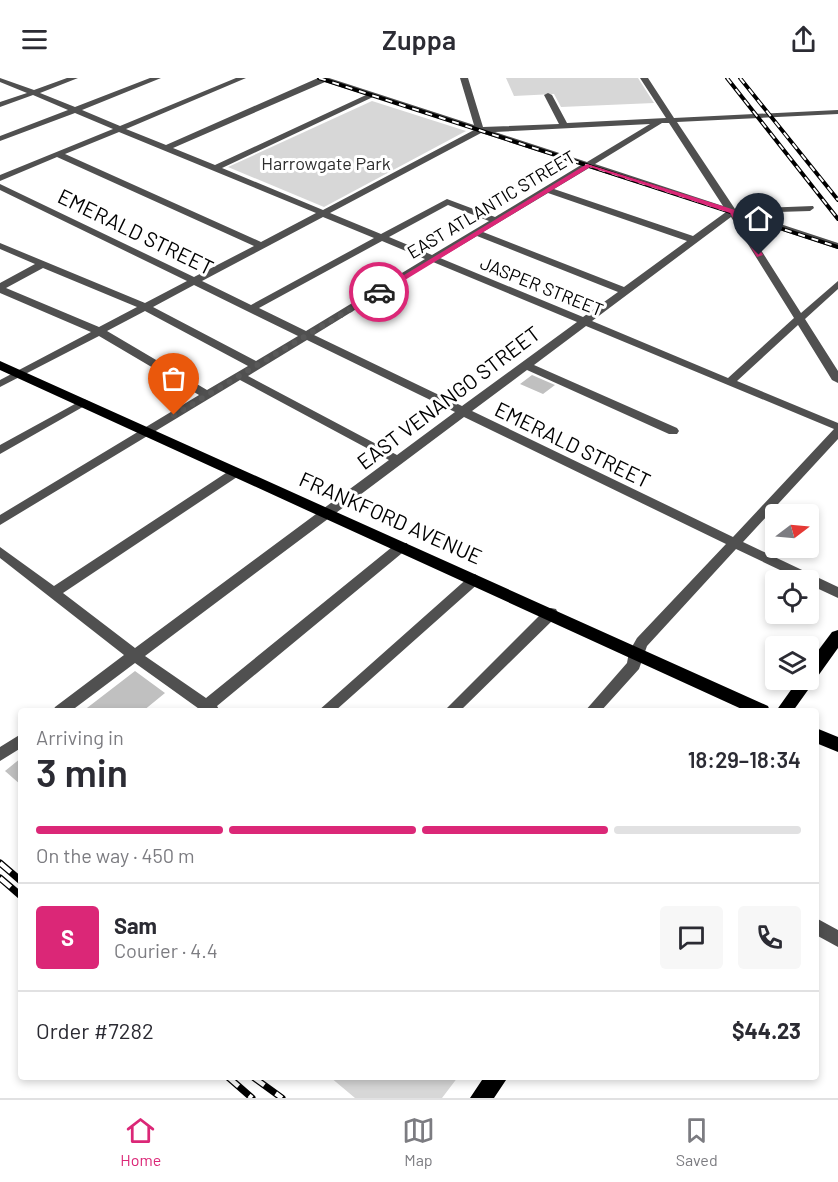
<!DOCTYPE html>
<html lang="en">
<head>
<meta charset="utf-8">
<style>
  body { margin:0; font-family:Barlow,sans-serif; background:#f7f7f7; color:#2b2b33; height:100vh; display:flex; flex-direction:column; font-size:22px; white-space:nowrap }
  * { box-sizing:border-box; margin:0 }
  p { font-size:20px; color:#7c7c81 }
  .icon { flex:none; width:33px; height:33px; fill:none; stroke:currentColor; stroke-width:2; stroke-linecap:round; stroke-linejoin:round }
  .map { position:relative; flex:1; overflow:hidden }
  .sheet { position:absolute; left:18px; top:630px; width:801px; height:372px; display:flex; flex-direction:column; background:#fff; border-radius:6px; box-shadow:0 3px 9px #0003 }
  .sheet>* { flex:none }
  .needle { width:39px; rotate:74deg }
  .tools { position:absolute; left:765px; top:426px; display:grid; gap:12px }
  .tools a { display:grid; place-items:center; width:54px; height:54px; border-radius:6px; background:#fff; box-shadow:0 3px 9px #0003; font-size:30px }
  .pin { position:absolute; display:grid; place-items:center; width:51px; height:51px; color:#fff; margin:-62px -26px; border-radius:50% 50% 50% 0; rotate:-45deg; box-shadow:0 0 6px #0007 }
  .pin .icon { rotate:45deg }
  .courier { position:absolute; display:grid; place-items:center; width:60px; height:60px; margin:-30px; border:4px solid #db2777; border-radius:50%; background:#fff; color:#222; box-shadow:0 2px 8px #0007 }
  .overview em { font-style:normal; font-weight:600 }
  .overview div { display:flex; flex-direction:column-reverse }
  .overview { display:flex; align-items:center; justify-content:space-between; height:102px; padding:0 18px }
  h1 { font-size:39px; font-weight:600; line-height:45px }
  .bar { display:grid; grid-template-columns:repeat(4,1fr); gap:9px 6px; align-content:center; height:72px; padding:0 18px }
  .bar i { height:8px; border-radius:4px; background:#e1e1e2 }
  .bar .current { background:#db2777 }
  .bar p { grid-column:span 4 }
  .line { display:flex; align-items:center; gap:15px; padding:0 18px; border-top:2px solid #e1e1e2 }
  .line div { flex:1 }
  .round { display:grid; place-items:center; flex:none; width:63px; height:63px; border-radius:6px; background:#f7f7f7 }
  header { display:flex; justify-content:space-between; align-items:center; height:78px; padding:0 18px; background:#fff; font-size:27px; font-weight:600 }
  .dock { display:flex; justify-content:space-around; align-items:center; height:84px; border-top:2px solid #e1e1e2; background:#fff; font-size:16px; color:#7c7c81 }
  .dock a { display:grid; justify-items:center; gap:3px }
  .dock .current { color:#db2777 }
  .map>svg:first-child { display:block }
  .green { fill:#d7d7d7 }
  .building { fill:#c0c0c0 }
  .lines { fill:none; stroke-linecap:round; stroke-linejoin:round }
  .minor { fill:#505050; fill-rule:evenodd }
  .major { fill:#000; fill-rule:evenodd }
  .rail-far1-casing { stroke:#000; stroke-width:4 }
  .rail-casing { stroke:#000; stroke-width:7 }
  .rail-far1 { stroke:#fff; stroke-width:2; stroke-dasharray:7; stroke-linecap:butt }
  .rail { stroke:#fff; stroke-width:4.5; stroke-dasharray:14; stroke-linecap:butt }
  .route { fill:#db2777 }
  .done { stroke:#595959; stroke-width:6; stroke-dasharray:0 10.8 }
  .labels { text-anchor:middle; dominant-baseline:central; stroke-width:6; stroke-linejoin:round; paint-order:stroke }
  .far-park-label { font-size:18px; fill:#2e2e2e; stroke:#fff }
  .far-street-label { font-size:18px; fill:#000; stroke:#fff }
  .street-label { font-size:21px; fill:#000; stroke:#fff }
</style>
</head>
<body>
<header><svg class="icon" aria-label="menu" viewBox="0 0 24 24"><path d="M4 6h16M4 12h16M4 18h16"/></svg>Zuppa<svg class="icon" aria-label="share" viewBox="0 0 24 24"><path d="M12 15V3M7 8l5-5 5 5M5 13v7h14v-7"/></svg></header>
<div class="map">
<svg width="838" height="1020" viewBox="0 0 838 1020">
  <rect width="100%" height="100%" fill="#fff"/>
  <!-- green -->
  <path class="green" d="M 506,0 L 638,0 L 654,25 L 561,29 L 554,16 L 514,18 Z
    M 372,23 L 466,53 L 324,129 L 228,89 Z
    M 330,999 L 458,999 L 442,1020 L 355,1020 Z"/>
  <!-- building -->
  <path class="building" d="M 532,297 L 555,307 L 543,316 L 520,306 Z
    M 135,593 L 165,615 L 143,633 L 83,633 Z
    M 21,680 L 21,707 L 5,693 Z"/>
  <g class="lines">
    <!-- minor -->
    <path class="minor" d="M 0,0 L 34,12 L 67,0 L 78,0 L 40,15 L 75,29 L 150,0 L 161,0 L 82,32 L 120,48 L 236,0 L 246,0 L 126,51 L 166,67 L 318,0 L 329,0 L 474,47 L 460,0 L 468,0 L 483,49 L 559,46 L 544,17 L 548,15 L 552,17 L 567,45 L 666,40 L 640,0 L 648,0 L 674,40 L 838,32 L 838,36 L 677,44 L 735,131 L 813,128 L 814,130 L 810,133 L 747,135 L 838,165 L 838,171 L 740,139 L 801,235 L 838,203 L 838,211 L 805,241 L 838,293 L 838,305 L 832,302 L 798,247 L 737,303 L 838,345 L 838,361 L 743,464 L 838,509 L 838,520 L 808,506 L 808,502 L 801,502 L 736,471 L 647,568 L 639,591 L 601,633 L 585,633 L 627,585 L 629,574 L 637,560 L 726,466 L 464,339 L 145,578 L 206,620 L 397,465 L 407,465 L 408,468 L 407,471 L 217,628 L 220,633 L 202,633 L 135,585 L 71,633 L 53,633 L 55,629 L 124,577 L 0,480 L 0,469 L 54,508 L 232,391 L 240,391 L 242,394 L 240,397 L 63,515 L 135,570 L 389,382 L 240,302 L 0,447 L 0,437 L 199,317 L 99,258 L 0,309 L 0,302 L 91,254 L 0,215 L 0,205 L 35,186 L 0,171 L 0,165 L 145,225 L 187,203 L 0,112 L 0,106 L 194,199 L 254,168 L 57,79 L 0,103 L 0,97 L 113,51 L 75,35 L 0,63 L 0,58 L 68,32 L 33,17 L 0,29 L 0,24 L 27,15 L 0,4 ZM 325,4 L 366,17 L 215,87 L 173,70 ZM 373,19 L 474,52 L 323,132 L 222,90 ZM 662,45 L 669,45 L 723,128 L 595,86 ZM 650,46 L 587,84 L 495,54 ZM 119,54 L 316,135 L 261,164 L 65,76 ZM 481,55 L 581,87 L 495,139 L 447,121 L 381,156 L 330,135 ZM 589,90 L 726,134 L 693,158 L 554,111 ZM 548,115 L 687,163 L 624,209 L 483,154 ZM 448,127 L 489,143 L 432,177 L 389,159 ZM 323,139 L 374,160 L 251,227 L 202,203 ZM 731,139 L 794,240 L 728,300 L 592,243 ZM 477,158 L 618,214 L 583,239 L 440,180 ZM 382,163 L 425,181 L 306,253 L 259,230 ZM 433,184 L 577,244 L 462,328 L 314,257 ZM 43,190 L 137,229 L 99,249 L 6,210 ZM 194,207 L 298,258 L 256,283 L 153,229 ZM 145,233 L 248,288 L 207,312 L 107,253 ZM 586,248 L 834,351 L 733,459 L 472,333 L 527,292 L 669,356 L 677,356 L 679,353 L 677,350 L 534,287 ZM 307,262 L 455,334 L 397,377 L 248,298 Z
      M 84,321 L 90,324 L 88,326 L 0,376 L 0,367 Z
      M 475,496 L 482,501 L 480,504 L 335,633 L 318,633 L 470,498 Z
      M 551,530 L 556,531 L 558,535 L 556,539 L 460,633 L 444,633 L 546,531 Z
      M 21,656 L 21,670 L 0,683 L 0,669 Z
      M 816,840 L 838,852 L 838,869 L 816,857 Z"/>
    <!-- major -->
    <path class="major" d="M 0,283 L 768,628 L 770,633 L 746,633 L 0,292 Z
      M 838,552 L 838,570 L 793,633 L 776,633 L 798,602 L 808,602 L 808,586 L 832,554 Z
      M 816,650 L 838,659 L 838,674 L 816,665 Z
      M 484,999 L 508,999 L 494,1020 L 470,1020 Z"/>
    <defs>
      <path id="rail-far1" d="M 319,0 L 838,169
        M 727,0 L 838,141
        M 740,0 L 838,122"/>
      <path id="rail" d="M 0,785 L 21,803
        M 0,800 L 21,818
        M 228,999 L 252,1020
        M 253,999 L 282,1020"/>
    </defs>
    <!-- rail-far1 casing -->
    <use href="#rail-far1" class="rail-far1-casing"/>
    <!-- rail casing -->
    <use href="#rail" class="rail-casing"/>
    <!-- rail-far1 -->
    <use href="#rail-far1" class="rail-far1"/>
    <!-- rail -->
    <use href="#rail" class="rail"/>
  </g>
  <!-- route -->
  <path class="route" d="M 587,86 L 735,132 L 763,177 L 757,179 L 730,135 L 590,89 L 382,216 L 376,214 Z"/>
  <g class="lines">
    <!-- done -->
    <path class="done" d="M 174,337 L 379,214"/>
  </g>
  <g class="labels">
    <!-- far-park labels -->
    <g class="far-park-label">
      <text x="326" y="85">Harrowgate Park</text>
    </g>
    <!-- far-street labels -->
    <g class="far-street-label">
      <text transform="translate(491 126) rotate(-31)">EAST ATLANTIC STREET</text>
      <text transform="translate(542 208) rotate(22)">JASPER STREET</text>
    </g>
    <!-- street labels -->
    <g class="street-label">
      <text transform="translate(136 153) rotate(26)">EMERALD STREET</text>
      <text transform="translate(448 319) rotate(-37)">EAST VENANGO STREET</text>
      <text transform="translate(573 366) rotate(26)">EMERALD STREET</text>
      <text transform="translate(391 439) rotate(24)">FRANKFORD AVENUE</text>
    </g>
  </g>
</svg>
<div class="tools">
<a><svg class="needle" viewBox="-14 -14 28 28"><path d="M0-13l5 13h-10z" fill="#e53935"/><path d="M0 13l5-13h-10z" fill="#7c7c81"/></svg></a>
<a><svg class="icon" aria-label="locate" viewBox="0 0 24 24"><circle cx="12" cy="12" r="6"/><path d="M12 2v4M12 18v4M2 12h4M18 12h4"/></svg></a>
<a><svg class="icon" aria-label="layers" viewBox="0 0 24 24"><path d="M12 4l9 5-9 5-9-5zM3 14l9 5 9-5"/></svg></a>
</div>
<div class="pin" style="left:174px;top:337px;background:#ea580c"><svg class="icon" aria-label="bag" viewBox="0 0 24 24"><path d="M5 8h14l-1 12H6zM9 8a3 3 0 0 1 6 0"/></svg></div>
<div class="pin" style="left:759px;top:177px;background:#1f2937"><svg class="icon" aria-label="home" viewBox="0 0 24 24"><path d="M3 11l9-7 9 7M6 9v11h12V9"/></svg></div>
<div class="courier" style="left:379px;top:214px"><svg class="icon" aria-label="car" viewBox="0 0 24 24"><path d="M5 17H2v-5l4-1 3-4h7l3 4 3 1v5h-3M9 17h6M6 11h13"/><circle cx="7" cy="17" r="2"/><circle cx="17" cy="17" r="2"/></svg></div>
<section class="sheet">
<div class="overview"><div><h1>3 min</h1><p>Arriving in</p></div><em>18:29–18:34</em></div>
<div class="bar"><i class="current"></i><i class="current"></i><i class="current"></i><i></i><p>On the way · 450 m</p></div>
<div class="line" style="height:108px"><b class="round" style="background:#db2777;color:#fff">S</b><div><b>Sam</b><p>Courier · 4.4</p></div><a class="round"><svg class="icon" aria-label="chat" viewBox="0 0 24 24"><path d="M4 5h16v11H9l-5 4z"/></svg></a><a class="round"><svg class="icon" aria-label="phone" viewBox="0 0 24 24"><path d="M5 4h4l2 5-3 2q2 4 5 5l2-3 5 2v4C11 20 4 13 5 4z"/></svg></a></div>
<div class="line" style="height:78px"><div>Order #7282</div><b>$44.23</b></div>
</section>
</div>
<nav class="dock">
<a class="current"><svg class="icon" aria-label="home" viewBox="0 0 24 24"><path d="M3 11l9-7 9 7M6 9v11h12V9"/></svg>Home</a>
<a><svg class="icon" aria-label="map" viewBox="0 0 24 24"><path d="M3 6l6-2 6 2 6-2v14l-6 2-6-2-6 2zM9 4v14M15 6v14"/></svg>Map</a>
<a><svg class="icon" aria-label="saved" viewBox="0 0 24 24"><path d="M7 4h10v16l-5-4-5 4z"/></svg>Saved</a>
</nav>
</body>
</html>
